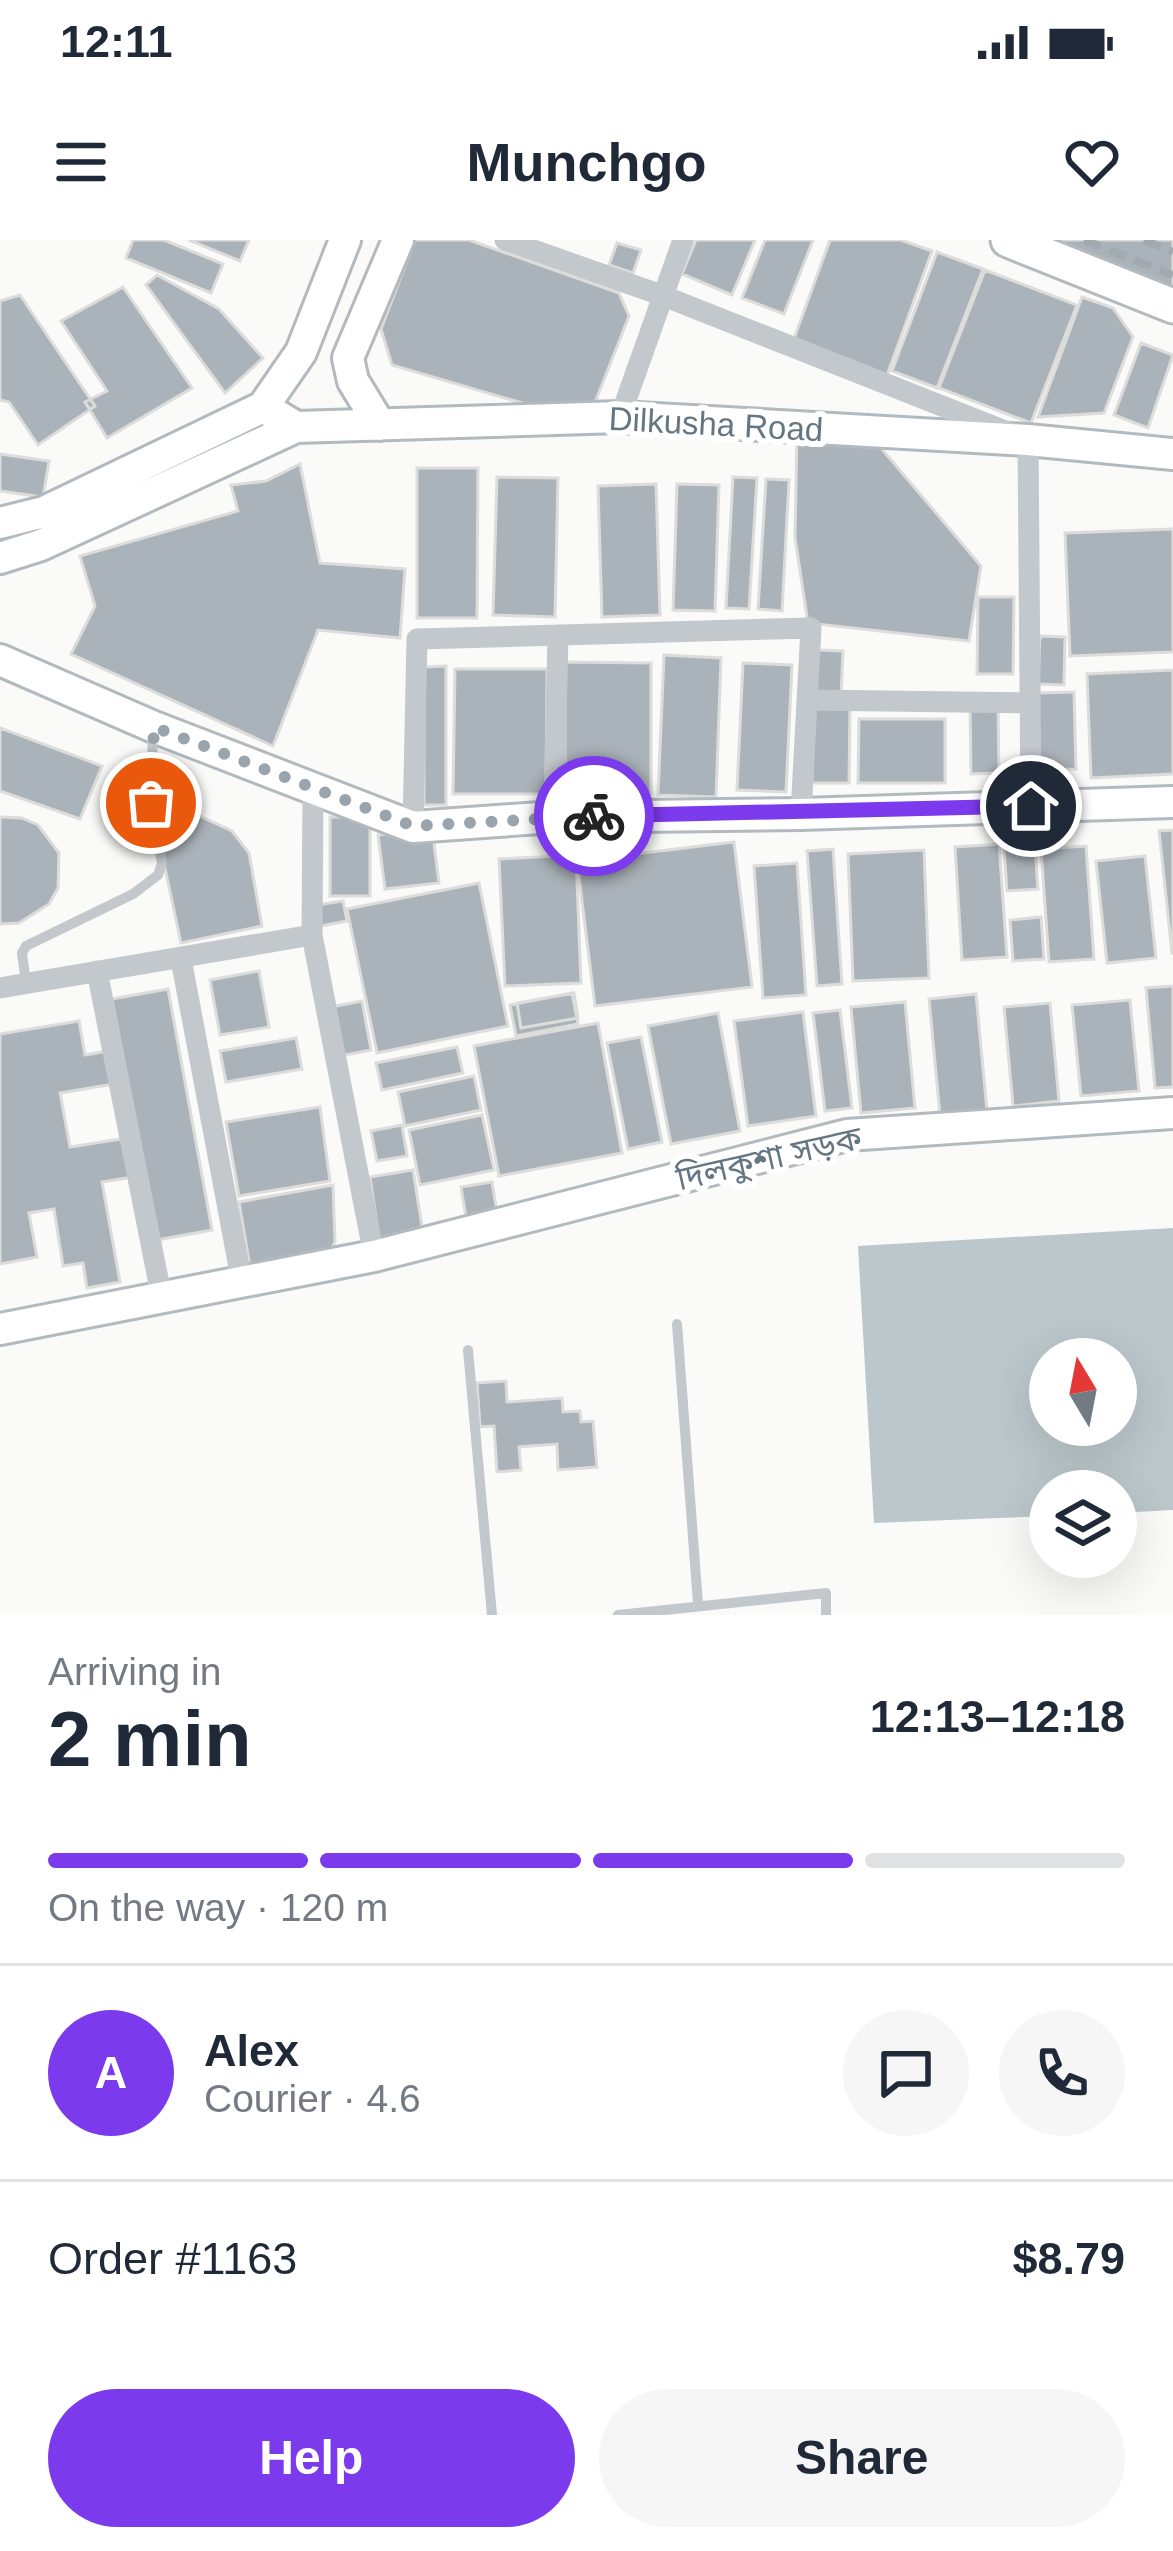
<!DOCTYPE html>
<html lang="en">
<head>
<meta charset="utf-8">
<style>
  body { margin:0; font-family:Helvetica,"Noto Sans Bengali",sans-serif; background:#f6f6f7; color:#1f2937; height:100vh; display:flex; flex-direction:column; font-size:45px; white-space:nowrap }
  * { box-sizing:border-box; margin:0 }
  p { font-size:39px; color:#747a83 }
  .icon { flex:none; width:66px; height:66px; fill:none; stroke:currentColor; stroke-width:2; stroke-linecap:round; stroke-linejoin:round }
  .map { position:relative; height:1375px; overflow:hidden }
  .sheet { display:flex; flex-direction:column; background:#fff; flex:1 }
  .sheet>* { flex:none }
  .needle { width:78px; rotate:350deg }
  .tools { position:absolute; left:1029px; top:1098px; display:grid; gap:24px }
  .tools a { display:grid; place-items:center; width:108px; height:108px; border-radius:50%; background:#fff; box-shadow:0 12px 48px #0002; font-size:60px }
  .pin { position:absolute; display:grid; place-items:center; width:102px; height:102px; color:#fff; margin:-51px; border:6px solid #fff; border-radius:50%; box-shadow:0 3px 12px #0007 }
  .courier { position:absolute; display:grid; place-items:center; width:120px; height:120px; margin:-60px; border:9px solid #7c3aed; border-radius:50%; background:#fff; color:#222; box-shadow:0 3px 15px #0007 }
  .overview em { font-style:normal; font-weight:700 }
  .overview div { display:flex; flex-direction:column-reverse }
  .overview { display:flex; align-items:center; justify-content:space-between; height:204px; padding:0 48px }
  h1 { font-size:78px; font-weight:700; line-height:90px }
  .bar { display:grid; grid-template-columns:repeat(4,1fr); gap:18px 12px; align-content:center; height:144px; padding:0 48px }
  .bar i { height:15px; border-radius:9px; background:#e0e1e3 }
  .bar .active { background:#7c3aed }
  .bar p { grid-column:span 4 }
  .line { display:flex; align-items:center; gap:30px; padding:0 48px; border-top:3px solid #e0e1e3 }
  .line div { flex:1 }
  .round { display:grid; place-items:center; flex:none; width:126px; height:126px; border-radius:63px; background:#f6f6f7 }
  .action { display:flex; gap:24px; margin-top:auto; padding:24px 48px }
  .action a { flex:1; height:138px; border-radius:72px; background:#7c3aed; color:#fff; font-size:48px; font-weight:700; line-height:138px; text-align:center }
  .action a+a { background:#f6f6f7; color:#1f2937 }
  .status { display:flex; justify-content:space-between; align-items:center; height:84px; padding:0 60px; background:#fff; direction:ltr }
  .status svg { height:33px; fill:currentColor }
  header { display:flex; justify-content:space-between; align-items:center; height:156px; padding:0 48px; background:#fff; font-size:54px; font-weight:700 }
  .map>svg:first-child { display:block }
  .water { fill:#bbc7cb; fill-rule:evenodd }
  .building { fill:#aab3b9; stroke:#dcdcda; stroke-width:3 }
  .lines { fill:none; stroke-linecap:round; stroke-linejoin:round }
  .secondary-casing { stroke:#b3babf; stroke-width:36 }
  .primary-casing { stroke:#b5babe; stroke-width:39 }
  .lane { stroke:#c3c8cc; stroke-width:10 }
  .street { stroke:#c3c8cc; stroke-width:21 }
  .secondary { stroke:#fff; stroke-width:30 }
  .primary { stroke:#fff; stroke-width:33 }
  .rail { stroke:#a2aab0; stroke-width:8; stroke-dasharray:18 9; stroke-linecap:butt }
  .done { stroke:#99a4ac; stroke-width:12; stroke-dasharray:0 21.6 }
  .route { stroke:#7c3aed; stroke-width:15 }
  .labels { text-anchor:middle; dominant-baseline:central; stroke-width:12; stroke-linejoin:round; paint-order:stroke }
  .street-label { font-size:33px; fill:#657683; stroke:#fff }
</style>
</head>
<body>
<div class="status"><b>12:11</b><svg viewBox="0 0 49 12"><path d="M0 12V9h3v3zM5 12V6h3v6zM10 12V3h3v9zM15 12V0h3v12zM26 1h20v11H26zM47 4h2v5h-2z"/></svg></div>
<header><svg class="icon" aria-label="menu" viewBox="0 0 24 24"><path d="M4 6h16M4 12h16M4 18h16"/></svg>Munchgo<svg class="icon" aria-label="heart" viewBox="0 0 24 24"><path d="M12 20l-8-8c-3-5 5-10 8-4 3-6 11-1 8 4z"/></svg></header>
<div class="map">
<svg width="1173" height="1375" viewBox="0 0 1173 1375">
  <rect width="100%" height="100%" fill="#fafaf8"/>
  <!-- water -->
  <path class="water" d="M 1173,988 L 1173,1270 L 1116,1273 L 1116,1251 L 1050,1251 L 1050,1276 L 874,1283 L 858,1006 ZM 1050,1119 L 1116,1119 L 1116,1185 L 1050,1185 Z"/>
  <!-- building -->
  <path class="building" d="M 133,0 L 164,0 L 223,24 L 211,53 L 126,18 Z
    M 189,0 L 249,0 L 240,21 Z
    M 415,0 L 469,0 L 619,53 L 629,76 L 594,165 L 563,175 L 392,125 L 381,89 Z
    M 696,0 L 755,0 L 732,55 L 682,34 Z
    M 765,0 L 813,0 L 784,74 L 742,58 Z
    M 830,0 L 901,0 L 932,11 L 886,138 L 792,104 Z
    M 1047,0 L 1173,0 L 1173,53 Z
    M 617,3 L 641,10 L 633,33 L 609,25 Z
    M 937,12 L 983,29 L 937,148 L 892,131 Z
    M 985,30 L 1077,65 L 1031,183 L 939,148 Z
    M 157,35 L 219,69 L 263,118 L 225,153 L 146,45 Z
    M 123,47 L 192,148 L 107,198 L 85,162 L 107,151 L 61,81 Z
    M 20,55 L 95,166 L 38,205 L 9,162 L 0,160 L 0,61 Z
    M 1082,57 L 1113,68 L 1133,97 L 1104,173 L 1038,177 Z
    M 1141,103 L 1173,115 L 1148,188 L 1114,175 Z
    M 797,192 L 881,208 L 981,326 L 969,401 L 808,383 L 795,298 Z
    M 0,214 L 49,221 L 43,257 L 0,251 Z
    M 300,224 L 320,323 L 405,329 L 400,398 L 318,390 L 273,506 L 71,414 L 95,366 L 80,316 L 238,271 L 231,245 L 266,241 Z
    M 417,228 L 478,228 L 477,378 L 417,378 Z
    M 497,237 L 558,238 L 555,377 L 493,375 Z
    M 733,237 L 757,238 L 749,369 L 726,368 Z
    M 766,239 L 789,240 L 782,371 L 758,369 Z
    M 656,244 L 660,375 L 602,377 L 598,246 Z
    M 677,244 L 719,245 L 715,371 L 673,370 Z
    M 1173,289 L 1173,412 L 1070,416 L 1065,293 Z
    M 978,357 L 1014,357 L 1013,434 L 977,434 Z
    M 1040,396 L 1065,397 L 1064,445 L 1038,444 Z
    M 816,410 L 843,411 L 841,456 L 814,455 Z
    M 664,415 L 721,418 L 716,557 L 658,555 Z
    M 565,422 L 651,423 L 651,554 L 565,554 Z
    M 743,423 L 792,425 L 786,552 L 737,550 Z
    M 446,426 L 446,565 L 424,565 L 424,427 Z
    M 455,429 L 547,429 L 546,554 L 453,554 Z
    M 1173,430 L 1173,534 L 1091,538 L 1087,434 Z
    M 1074,452 L 1076,529 L 1040,530 L 1037,453 Z
    M 998,463 L 999,533 L 971,534 L 970,464 Z
    M 813,465 L 850,465 L 849,543 L 812,543 Z
    M 859,479 L 945,479 L 945,543 L 858,543 Z
    M 0,488 L 102,526 L 80,579 L 0,551 Z
    M 151,563 L 184,569 L 232,591 L 249,613 L 262,686 L 181,703 Z
    M 0,577 L 22,578 L 38,585 L 59,613 L 58,648 L 49,664 L 19,683 L 0,684 Z
    M 330,577 L 370,577 L 370,656 L 330,656 Z
    M 432,588 L 439,643 L 385,649 L 378,595 Z
    M 1173,590 L 1173,713 L 1172,713 L 1159,591 Z
    M 734,602 L 752,747 L 595,766 L 577,621 Z
    M 999,604 L 1007,717 L 962,720 L 955,607 Z
    M 1086,606 L 1094,719 L 1049,722 L 1041,609 Z
    M 1035,607 L 1038,649 L 1007,651 L 1004,609 Z
    M 833,609 L 842,744 L 817,746 L 807,611 Z
    M 924,610 L 929,738 L 853,741 L 848,614 Z
    M 576,615 L 581,743 L 505,746 L 499,619 Z
    M 1145,616 L 1156,718 L 1107,723 L 1096,621 Z
    M 797,623 L 806,755 L 763,758 L 754,626 Z
    M 479,643 L 508,786 L 377,813 L 347,669 Z
    M 343,661 L 347,681 L 321,686 L 317,665 Z
    M 1041,677 L 1044,719 L 1013,721 L 1010,680 Z
    M 259,731 L 269,787 L 220,795 L 210,740 Z
    M 1173,746 L 1173,847 L 1155,848 L 1146,748 Z
    M 168,749 L 212,990 L 157,1000 L 112,759 Z
    M 572,753 L 578,784 L 516,796 L 510,765 Z
    M 574,753 L 578,778 L 521,788 L 517,763 Z
    M 976,754 L 987,871 L 940,875 L 929,759 Z
    M 1130,760 L 1139,851 L 1081,856 L 1072,765 Z
    M 362,761 L 371,810 L 340,816 L 331,767 Z
    M 905,762 L 915,868 L 861,873 L 851,767 Z
    M 1050,763 L 1059,861 L 1013,866 L 1004,767 Z
    M 840,770 L 852,868 L 825,871 L 813,773 Z
    M 803,772 L 816,876 L 748,886 L 734,781 Z
    M 718,773 L 740,891 L 671,904 L 648,786 Z
    M 79,781 L 85,815 L 108,811 L 114,844 L 60,853 L 70,907 L 127,898 L 133,937 L 102,942 L 120,1042 L 87,1048 L 83,1023 L 63,1026 L 54,969 L 29,973 L 37,1017 L 0,1024 L 0,794 Z
    M 598,783 L 622,913 L 499,936 L 474,806 Z
    M 641,797 L 662,902 L 628,909 L 607,803 Z
    M 296,798 L 302,829 L 226,842 L 220,811 Z
    M 457,807 L 463,833 L 382,850 L 376,823 Z
    M 474,836 L 481,870 L 405,886 L 398,852 Z
    M 320,867 L 330,941 L 239,956 L 226,882 Z
    M 482,875 L 494,930 L 420,945 L 409,890 Z
    M 402,885 L 407,916 L 377,921 L 371,891 Z
    M 413,930 L 423,993 L 379,999 L 370,937 Z
    M 492,942 L 497,972 L 466,977 L 461,947 Z
    M 333,945 L 335,1002 L 323,1025 L 250,1027 L 239,962 Z
    M 506,1141 L 507,1162 L 562,1158 L 563,1172 L 580,1171 L 581,1182 L 593,1181 L 597,1227 L 558,1230 L 557,1204 L 519,1207 L 521,1230 L 497,1232 L 494,1186 L 480,1187 L 477,1143 Z"/>
  <g class="lines">
    <defs>
      <path id="secondary" d="M 263,167 L 296,187 L 620,177 L 1028,200 L 1173,214
        M 380,185 L 353,141 L 348,118 L 398,0
        M 0,283 L 44,272 L 263,167 L 301,112 L 345,0
        M 0,318 L 41,305 L 296,187
        M 0,420 L 154,487 L 413,587 L 554,577 L 801,574 L 1173,562
        M 0,1089 L 374,1016 L 847,895 L 1173,873"/>
      <path id="primary" d="M 1008,0 L 1173,66"/>
    </defs>
    <!-- secondary casing -->
    <use href="#secondary" class="secondary-casing"/>
    <!-- primary casing -->
    <use href="#primary" class="primary-casing"/>
    <!-- lane -->
    <path class="lane" d="M 26,743 L 22,713 L 26,706 L 133,654 L 158,635 L 162,623 L 151,564 L 153,490
      M 677,1084 L 698,1364
      M 468,1110 L 492,1375
      M 618,1375 L 826,1353 L 826,1375"/>
    <!-- street -->
    <path class="street" d="M 505,0 L 661,55 L 1028,200 L 1031,566
      M 620,177 L 683,0
      M 807,460 L 1030,463
      M 313,551 L 312,695 L 374,1016
      M 554,577 L 558,395
      M 413,587 L 417,399 L 811,388 L 801,574
      M 181,719 L 242,1043
      M 97,731 L 162,1059
      M 0,748 L 312,695"/>
    <!-- secondary -->
    <use href="#secondary" class="secondary"/>
    <!-- primary -->
    <use href="#primary" class="primary"/>
    <!-- rail -->
    <path class="rail" d="M 1084,0 L 1173,35
      M 1144,0 L 1173,12"/>
  </g>
  <g class="lines">
    <!-- done -->
    <path class="done" d="M 151,563 L 154,487 L 413,586 L 594,576"/>
    <!-- route -->
    <path class="route" d="M 594,576 L 1031,566"/>
  </g>
  <g class="labels">
    <!-- street labels -->
    <g class="street-label">
      <text transform="translate(716 184) rotate(3)">Dilkusha Road</text>
      <text transform="translate(769 918) rotate(-13)">দিলকুশা সড়ক</text>
    </g>
  </g>
</svg>
<div class="tools">
<a><svg class="needle" viewBox="-14 -14 28 28"><path d="M0-13l5 13h-10z" fill="#e53935"/><path d="M0 13l5-13h-10z" fill="#747a83"/></svg></a>
<a><svg class="icon" aria-label="layers" viewBox="0 0 24 24"><path d="M12 4l9 5-9 5-9-5zM3 14l9 5 9-5"/></svg></a>
</div>
<div class="pin" style="left:151px;top:563px;background:#ea580c"><svg class="icon" aria-label="bag" viewBox="0 0 24 24"><path d="M5 8h14l-1 12H6zM9 8a3 3 0 0 1 6 0"/></svg></div>
<div class="pin" style="left:1031px;top:566px;background:#1f2937"><svg class="icon" aria-label="home" viewBox="0 0 24 24"><path d="M3 11l9-7 9 7M6 9v11h12V9"/></svg></div>
<div class="courier" style="left:594px;top:576px"><svg class="icon" aria-label="bike" viewBox="0 0 24 24"><circle cx="6" cy="16" r="4"/><circle cx="18" cy="16" r="4"/><path d="M6 16l4-8h5l3 8M10 8l3 8H6M13 5h3"/></svg></div>
</div>
<section class="sheet">
<div class="overview"><div><h1>2 min</h1><p>Arriving in</p></div><em>12:13–12:18</em></div>
<div class="bar"><i class="active"></i><i class="active"></i><i class="active"></i><i></i><p>On the way · 120 m</p></div>
<div class="line" style="height:216px"><b class="round" style="background:#7c3aed;color:#fff">A</b><div><b>Alex</b><p>Courier · 4.6</p></div><a class="round"><svg class="icon" aria-label="chat" viewBox="0 0 24 24"><path d="M4 5h16v11H9l-5 4z"/></svg></a><a class="round"><svg class="icon" aria-label="phone" viewBox="0 0 24 24"><path d="M5 4h4l2 5-3 2q2 4 5 5l2-3 5 2v4C11 20 4 13 5 4z"/></svg></a></div>
<div class="line" style="height:156px"><div>Order #1163</div><b>$8.79</b></div>
<div class="action"><a>Help</a><a>Share</a></div>
</section>
</body>
</html>
